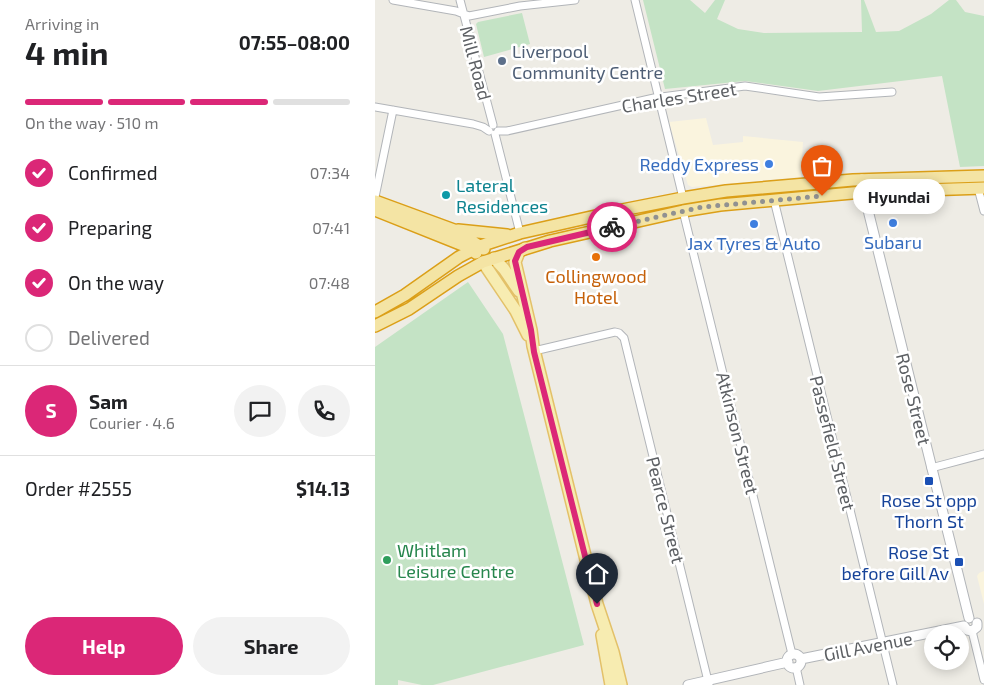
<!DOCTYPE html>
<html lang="en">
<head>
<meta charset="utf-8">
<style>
  body { margin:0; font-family:"Exo 2",sans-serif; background:#f2f2f2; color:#202124; height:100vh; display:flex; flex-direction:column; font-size:19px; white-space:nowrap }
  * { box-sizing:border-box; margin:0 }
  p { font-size:16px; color:#757577 }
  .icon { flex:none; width:28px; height:28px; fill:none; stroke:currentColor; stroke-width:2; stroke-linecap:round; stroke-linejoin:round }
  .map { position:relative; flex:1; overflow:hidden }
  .side { display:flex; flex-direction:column; background:#fff; width:375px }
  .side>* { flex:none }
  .controls { position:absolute; left:549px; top:625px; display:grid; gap:10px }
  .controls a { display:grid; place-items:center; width:45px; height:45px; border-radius:50%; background:#fff; box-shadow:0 2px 12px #0003; font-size:25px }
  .pin { position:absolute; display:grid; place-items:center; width:42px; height:42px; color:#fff; margin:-51px -21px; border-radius:50% 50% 50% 0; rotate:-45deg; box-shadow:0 0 5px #0007 }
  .pin .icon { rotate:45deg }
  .courier { position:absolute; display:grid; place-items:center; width:50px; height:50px; margin:-25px; border:4px solid #db2777; border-radius:50%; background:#fff; color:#222; box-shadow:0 1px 6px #0007 }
  .bubble { position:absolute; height:35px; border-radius:18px; background:#fff; box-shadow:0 2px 12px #0003; font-size:16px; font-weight:700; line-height:35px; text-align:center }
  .overview em { font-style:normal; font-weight:700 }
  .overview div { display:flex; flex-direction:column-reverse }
  .overview { display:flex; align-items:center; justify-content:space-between; height:85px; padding:0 25px }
  h1 { font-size:32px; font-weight:700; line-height:38px }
  .bar { display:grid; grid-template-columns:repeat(4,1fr); gap:8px 5px; align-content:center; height:60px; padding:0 25px }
  .bar i { height:6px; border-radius:4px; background:#e0e0e0 }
  .bar .selected { background:#db2777 }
  .bar p { grid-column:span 4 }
  .line { display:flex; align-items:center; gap:12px; padding:0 25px; border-top:1px solid #e0e0e0 }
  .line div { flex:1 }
  .round { display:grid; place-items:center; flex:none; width:52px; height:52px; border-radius:26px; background:#f2f2f2 }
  ol { padding:0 25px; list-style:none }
  li { display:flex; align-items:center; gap:15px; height:55px }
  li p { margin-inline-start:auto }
  li .icon { padding:5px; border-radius:50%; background:#db2777; color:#fff; stroke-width:4 }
  li:last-child { color:#757577 }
  li i { width:28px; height:28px; border:2px solid #e0e0e0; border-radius:50% }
  .primary-button { display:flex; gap:10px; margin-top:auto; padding:10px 25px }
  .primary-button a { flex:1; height:58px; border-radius:30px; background:#db2777; color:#fff; font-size:20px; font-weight:700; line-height:58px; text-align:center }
  .primary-button a+a { background:#f2f2f2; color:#202124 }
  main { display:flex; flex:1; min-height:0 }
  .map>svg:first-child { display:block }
  .commercial { fill:#faf4de }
  .green { fill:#c4e3c5 }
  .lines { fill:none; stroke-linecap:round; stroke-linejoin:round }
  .minor-casing { stroke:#b2b5b9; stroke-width:9 }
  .tertiary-casing { stroke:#b2b5b9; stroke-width:11 }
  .primary-casing { stroke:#e3c169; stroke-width:14 }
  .trunk-casing { stroke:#db9f18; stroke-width:14 }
  .minor { stroke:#fff; stroke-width:7 }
  .tertiary { stroke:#fff; stroke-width:9 }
  .primary { stroke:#f7ecb1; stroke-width:11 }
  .trunk { stroke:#f4e4a4; stroke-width:11 }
  .done { stroke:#909191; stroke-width:5; stroke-dasharray:0 9 }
  .route { stroke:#db2777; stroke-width:6 }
  .service-dot { fill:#5c6f8a; stroke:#fff; stroke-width:2 }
  .shop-dot { fill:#3f7fe0; stroke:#fff; stroke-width:2 }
  .culture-dot { fill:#0f9aa8; stroke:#fff; stroke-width:2 }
  .food-dot { fill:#e8710a; stroke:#fff; stroke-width:2 }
  .transit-dot { fill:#1a4fb4; stroke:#fff; stroke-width:2 }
  .leisure-dot { fill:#2e9e5b; stroke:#fff; stroke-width:2 }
  .labels { text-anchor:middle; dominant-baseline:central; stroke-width:5; stroke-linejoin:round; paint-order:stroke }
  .service-label { font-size:18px; fill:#4e5e75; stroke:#fff; text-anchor:start }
  .street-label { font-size:18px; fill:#5d6064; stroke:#fff }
  .shop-label { font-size:18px; fill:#366cbe; stroke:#fff }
  .culture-label { font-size:18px; fill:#0d838f; stroke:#fff; text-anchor:start }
  .food-label { font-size:18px; fill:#c56008; stroke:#fff }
  .transit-label { font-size:18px; fill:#164399; stroke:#fff }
  .leisure-label { font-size:18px; fill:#27864d; stroke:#fff; text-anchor:start }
</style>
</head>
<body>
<main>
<section class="side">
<div class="overview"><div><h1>4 min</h1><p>Arriving in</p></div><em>07:55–08:00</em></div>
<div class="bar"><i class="selected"></i><i class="selected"></i><i class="selected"></i><i></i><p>On the way · 510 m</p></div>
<ol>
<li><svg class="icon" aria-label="check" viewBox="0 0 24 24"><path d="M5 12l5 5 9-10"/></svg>Confirmed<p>07:34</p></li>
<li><svg class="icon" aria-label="check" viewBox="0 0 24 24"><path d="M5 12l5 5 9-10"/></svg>Preparing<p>07:41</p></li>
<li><svg class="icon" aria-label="check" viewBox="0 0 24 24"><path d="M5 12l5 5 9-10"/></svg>On the way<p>07:48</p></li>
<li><i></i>Delivered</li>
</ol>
<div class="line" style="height:90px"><b class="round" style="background:#db2777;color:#fff">S</b><div><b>Sam</b><p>Courier · 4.6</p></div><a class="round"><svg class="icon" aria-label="chat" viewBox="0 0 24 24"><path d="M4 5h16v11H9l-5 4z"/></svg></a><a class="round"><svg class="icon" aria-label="phone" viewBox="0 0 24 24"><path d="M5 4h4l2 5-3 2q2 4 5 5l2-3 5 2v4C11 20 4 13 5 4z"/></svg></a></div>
<div class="line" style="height:65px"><div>Order #2555</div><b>$14.13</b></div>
<div class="primary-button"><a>Help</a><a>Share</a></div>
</section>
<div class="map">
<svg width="609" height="685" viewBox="0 0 609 685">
  <rect width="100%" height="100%" fill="#eeece5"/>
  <!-- commercial -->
  <path class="commercial" d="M 331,118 L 338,145 L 368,142 L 368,136 L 428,142 L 426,177 L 317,187 L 313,185 L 294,122 Z
    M 609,571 L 609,604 L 602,576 L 604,573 Z"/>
  <!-- green -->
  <path class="green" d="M 268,0 L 315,0 L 330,13 L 340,0 L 350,0 L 342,19 L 363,29 L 389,33 L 487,32 L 486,0 L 489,0 L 501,32 L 524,31 L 556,14 L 574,0 L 581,0 L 590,12 L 609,16 L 609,166 L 585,167 L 567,76 L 443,91 L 370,81 L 290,89 Z
    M 147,13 L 155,44 L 109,57 L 101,24 L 103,22 Z
    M 93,282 L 128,334 L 209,645 L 58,685 L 47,685 L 23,680 L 23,685 L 0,685 L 0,347 Z"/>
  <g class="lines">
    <defs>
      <path id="minor" d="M 18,0 L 81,11 L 94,16 L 145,6 L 200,0
        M 85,0 L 118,125
        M 260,0 L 308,198
        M 0,107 L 98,124 L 108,127 L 114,131
        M 123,131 L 132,131 L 279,98 L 370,86 L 444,97 L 517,92
        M 120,134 L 145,233
        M 603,188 L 609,211
        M 0,197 L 18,110
        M 399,200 L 518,685
        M 308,211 L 417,654
        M 159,351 L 240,332 L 244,333 L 249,338 L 334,685
        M 556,468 L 609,454
        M 597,631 L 609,680
        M 421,667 L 425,685"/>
      <path id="tertiary" d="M 487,179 L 491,202 L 594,618
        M 589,626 L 592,630 L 597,631 L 602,627 L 602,623
        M412 661a7 7 0 1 1 14 0a7 7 0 1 1-14 0Z
        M 426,659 L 589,626
        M 313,685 L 413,662"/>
      <path id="primary" d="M 150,248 L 144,252 L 140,262 L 156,330 L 158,346 L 222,604 L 238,652 L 246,685
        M 119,258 L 129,269 L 144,291
        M 108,262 L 141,311 L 153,335
        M 227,635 L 236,685"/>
      <path id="trunk" d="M 0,201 L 79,230 L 109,249
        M 0,210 L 90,246 L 101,253
        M 83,230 L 132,235
        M 0,312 L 30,295 L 84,257 L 105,246 L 145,233 L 247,210 L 308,198 L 351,191 L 478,180 L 609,176
        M 0,326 L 34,309 L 83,276 L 108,262 L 175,241 L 308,211 L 345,205 L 488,192 L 609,188"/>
    </defs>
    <!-- minor casing -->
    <use href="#minor" class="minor-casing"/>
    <!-- tertiary casing -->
    <use href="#tertiary" class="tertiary-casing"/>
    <!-- primary casing -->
    <use href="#primary" class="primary-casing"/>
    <!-- trunk casing -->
    <use href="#trunk" class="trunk-casing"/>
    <!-- minor -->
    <use href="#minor" class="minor"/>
    <!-- tertiary -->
    <use href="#tertiary" class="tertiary"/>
    <!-- primary -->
    <use href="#primary" class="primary"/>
    <!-- trunk -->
    <use href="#trunk" class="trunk"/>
  </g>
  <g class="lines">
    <!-- done -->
    <path class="done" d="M 237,227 L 327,207 L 447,196"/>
    <!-- route -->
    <path class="route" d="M 222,604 L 159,352 L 156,330 L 140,261 L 144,252 L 152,247 L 237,227"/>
  </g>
  <!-- markers -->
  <circle class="service-dot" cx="127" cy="61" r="5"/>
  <g class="shop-dot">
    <circle cx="394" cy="164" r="5"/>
    <circle cx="518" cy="223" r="5"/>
    <circle cx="379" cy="224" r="5"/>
  </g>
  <circle class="culture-dot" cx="71" cy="195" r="5"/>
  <circle class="food-dot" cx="221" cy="257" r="5"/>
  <g class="transit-dot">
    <rect x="549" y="476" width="10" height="10" rx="2.5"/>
    <rect x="579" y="557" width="10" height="10" rx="2.5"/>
  </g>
  <circle class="leisure-dot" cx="12" cy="560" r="5"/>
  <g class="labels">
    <!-- service labels -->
    <g class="service-label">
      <text x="137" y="51">Liverpool<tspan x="137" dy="21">Community Centre</tspan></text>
    </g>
    <!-- street labels -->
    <g class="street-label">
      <text transform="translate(101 63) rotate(75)">Mill Road</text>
      <text transform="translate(304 97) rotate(-9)">Charles Street</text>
      <text transform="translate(539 399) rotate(76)">Rose Street</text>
      <text transform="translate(363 433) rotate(76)">Atkinson Street</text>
      <text transform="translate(458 443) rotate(76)">Passefield Street</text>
      <text transform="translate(291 510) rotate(76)">Pearce Street</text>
      <text transform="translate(493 646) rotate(-11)">Gill Avenue</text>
    </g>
    <!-- shop labels -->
    <g class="shop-label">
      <text x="384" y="164" text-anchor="end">Reddy Express</text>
      <text x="518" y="242">Subaru</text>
      <text x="379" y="243">Jax Tyres &amp; Auto</text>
    </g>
    <!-- culture labels -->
    <g class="culture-label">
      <text x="81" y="185">Lateral<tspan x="81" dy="21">Residences</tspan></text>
    </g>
    <!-- food labels -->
    <g class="food-label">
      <text x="221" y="276">Collingwood<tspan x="221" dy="21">Hotel</tspan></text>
    </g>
    <!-- transit labels -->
    <g class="transit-label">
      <text x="554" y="500">Rose St opp<tspan x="554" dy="21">Thorn St</tspan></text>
      <text x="574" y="552" text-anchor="end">Rose St<tspan x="574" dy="21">before Gill Av</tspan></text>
    </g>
    <!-- leisure labels -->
    <g class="leisure-label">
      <text x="22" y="550">Whitlam<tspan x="22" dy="21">Leisure Centre</tspan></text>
    </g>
  </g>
</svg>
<div class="controls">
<a><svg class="icon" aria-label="locate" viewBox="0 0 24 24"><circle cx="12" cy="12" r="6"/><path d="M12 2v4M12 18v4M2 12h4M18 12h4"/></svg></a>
</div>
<div class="pin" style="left:447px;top:196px;background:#ea580c"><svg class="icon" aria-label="bag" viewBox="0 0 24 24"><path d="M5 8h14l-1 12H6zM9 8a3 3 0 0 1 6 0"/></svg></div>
<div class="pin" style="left:222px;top:604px;background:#1f2937"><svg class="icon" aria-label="home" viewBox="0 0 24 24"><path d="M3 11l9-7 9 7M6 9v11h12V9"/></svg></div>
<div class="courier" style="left:237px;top:227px"><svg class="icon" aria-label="bike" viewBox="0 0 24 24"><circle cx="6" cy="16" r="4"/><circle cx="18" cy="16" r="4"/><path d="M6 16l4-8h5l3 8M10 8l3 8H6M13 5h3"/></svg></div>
<div class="bubble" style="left:478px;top:179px;width:92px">Hyundai</div>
</div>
</main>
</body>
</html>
